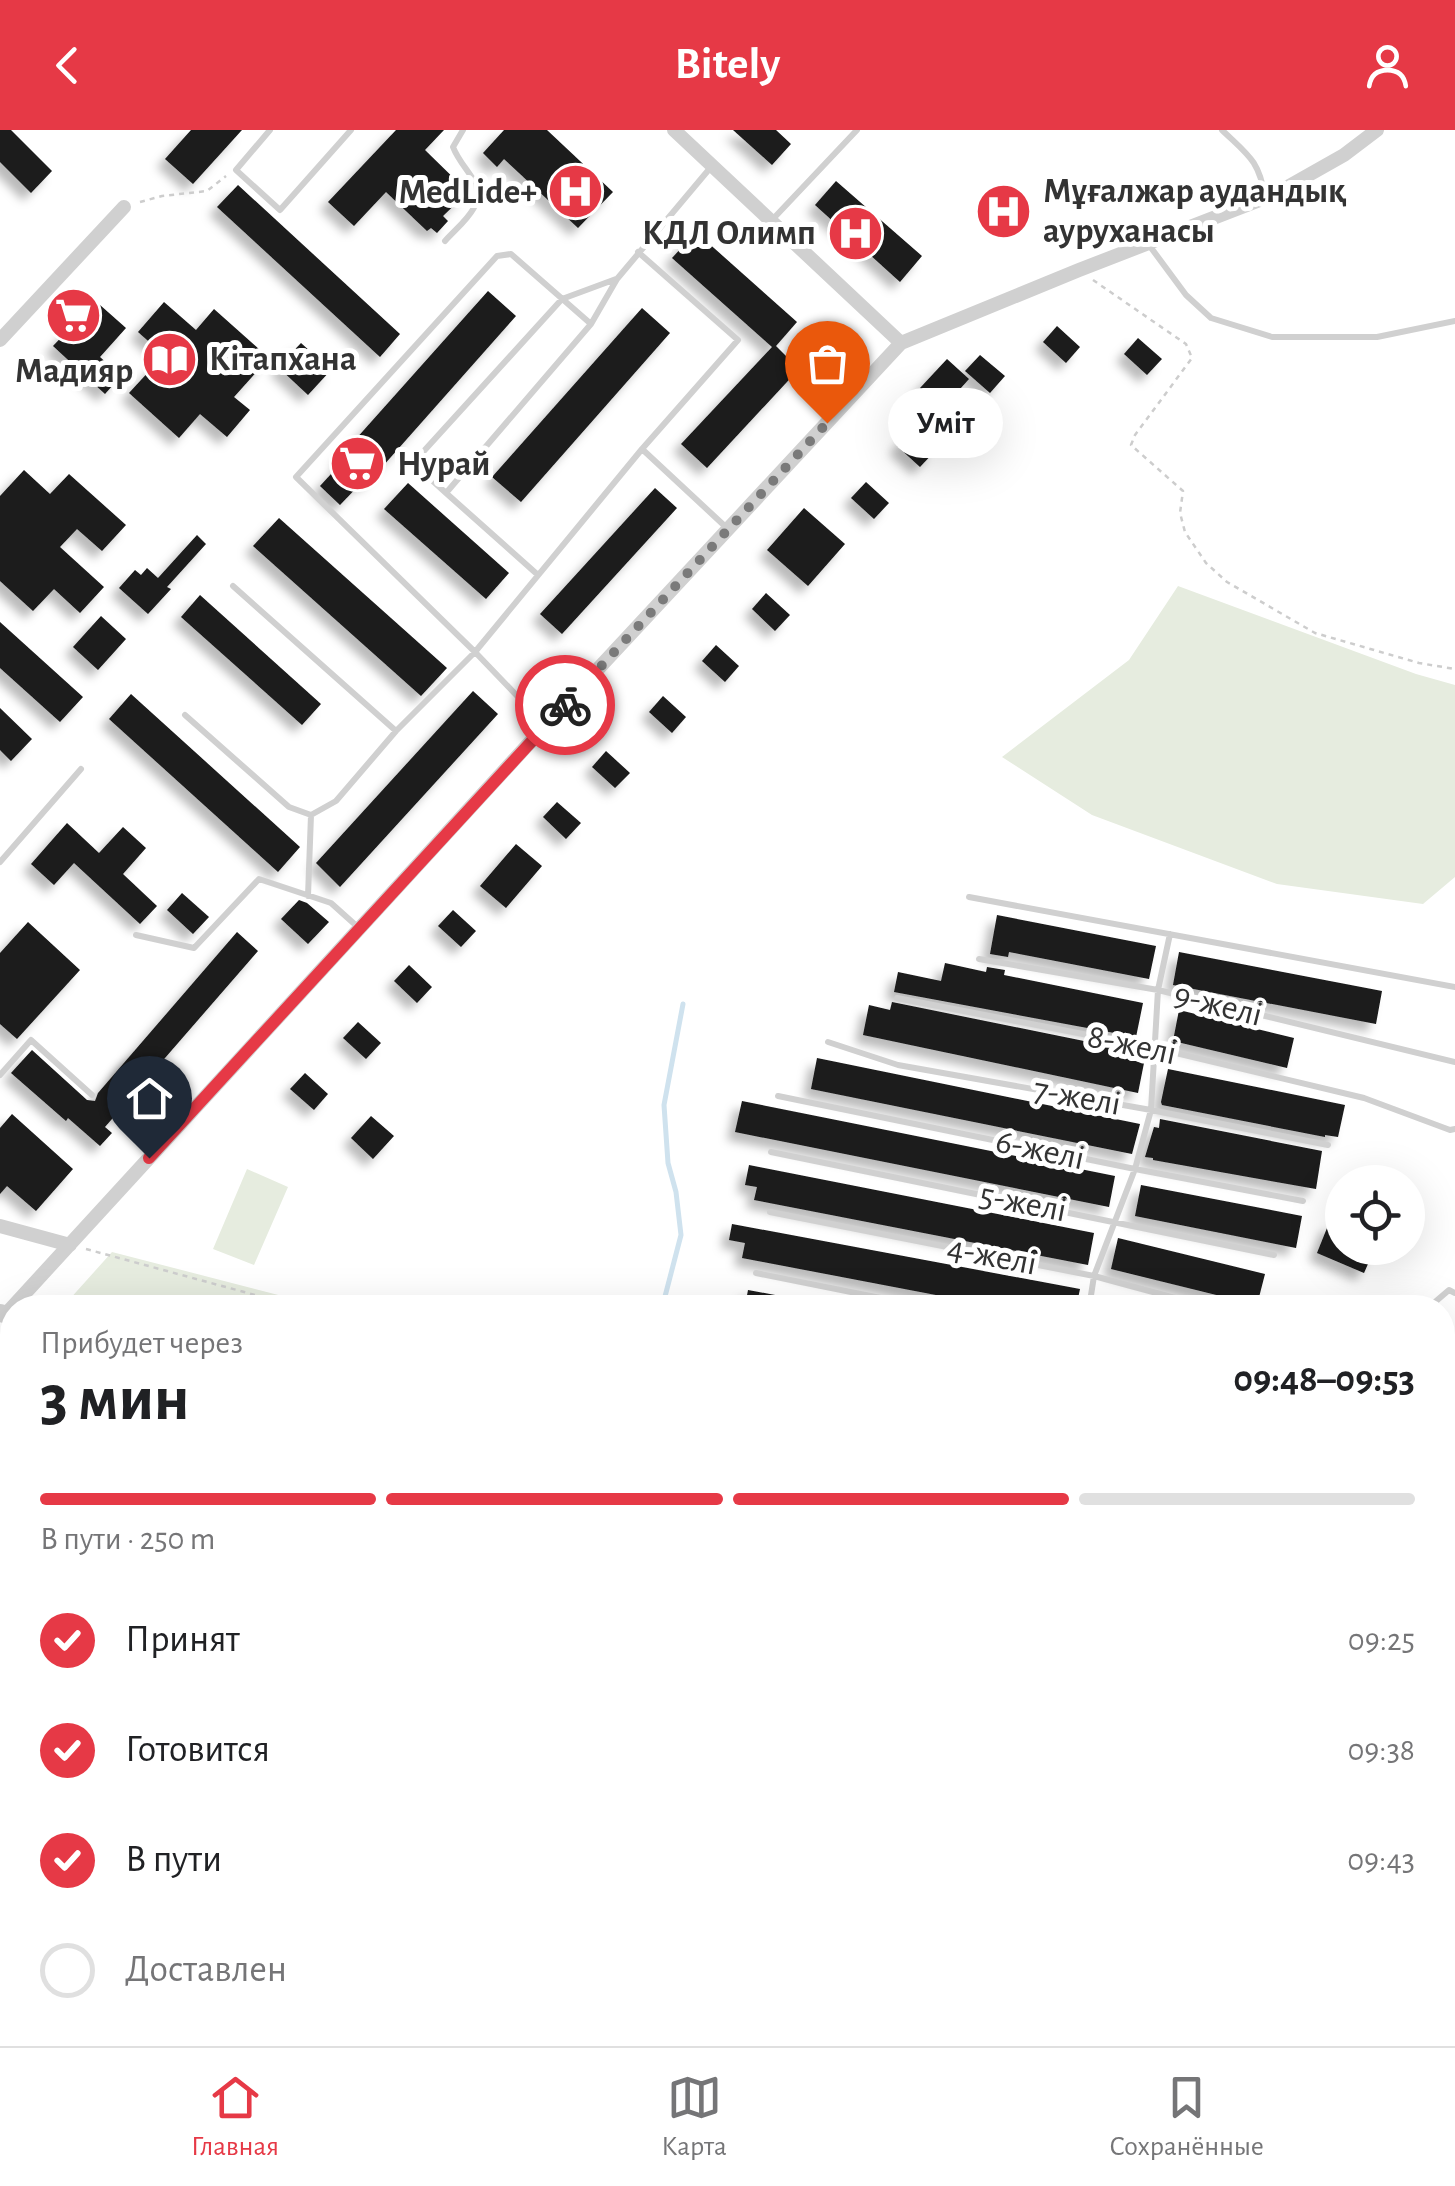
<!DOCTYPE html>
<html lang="ru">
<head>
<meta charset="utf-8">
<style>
  body { margin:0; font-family:"Alegreya Sans",sans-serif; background:#f2f2f2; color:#202124; height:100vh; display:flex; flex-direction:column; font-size:38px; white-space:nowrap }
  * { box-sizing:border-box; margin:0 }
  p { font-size:32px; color:#757577 }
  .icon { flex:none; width:55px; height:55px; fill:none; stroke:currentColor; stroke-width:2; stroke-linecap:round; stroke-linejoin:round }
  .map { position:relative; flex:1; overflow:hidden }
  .panel { position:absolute; left:0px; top:1165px; width:1455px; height:752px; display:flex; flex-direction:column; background:#fff; border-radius:40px 40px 0 0; box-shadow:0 10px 40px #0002 }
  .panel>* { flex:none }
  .fabs { position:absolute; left:1325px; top:1035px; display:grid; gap:20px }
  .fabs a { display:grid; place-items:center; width:100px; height:100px; border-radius:50%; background:#fff; box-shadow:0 10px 40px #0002; font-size:50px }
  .pin { position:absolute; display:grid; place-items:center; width:85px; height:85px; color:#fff; margin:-102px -42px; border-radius:50% 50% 50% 0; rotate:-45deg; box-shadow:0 0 10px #0007 }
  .pin .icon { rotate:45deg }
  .courier { position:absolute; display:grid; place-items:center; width:100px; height:100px; margin:-50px; border:8px solid #e63946; border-radius:50%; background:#fff; color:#222; box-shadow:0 2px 12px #0007 }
  .bubble { position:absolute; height:70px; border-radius:35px; background:#fff; box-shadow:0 10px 40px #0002; font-size:32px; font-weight:700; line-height:70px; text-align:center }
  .summary em { font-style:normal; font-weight:700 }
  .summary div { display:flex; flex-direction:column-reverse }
  .summary { display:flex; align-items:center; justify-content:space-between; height:170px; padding:0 40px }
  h1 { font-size:65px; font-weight:700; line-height:75px }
  .bar { display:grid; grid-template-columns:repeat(4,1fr); gap:15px 10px; align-content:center; height:120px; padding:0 40px }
  .bar i { height:12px; border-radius:8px; background:#e0e0e0 }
  .bar .current { background:#e63946 }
  .bar p { grid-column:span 4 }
  ol { padding:0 40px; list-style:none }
  li { display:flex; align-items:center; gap:30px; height:110px }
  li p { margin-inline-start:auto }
  li .icon { padding:10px; border-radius:50%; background:#e63946; color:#fff; stroke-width:4 }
  li:last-child { color:#757577 }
  li i { width:55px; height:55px; border:5px solid #e0e0e0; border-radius:50% }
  header { display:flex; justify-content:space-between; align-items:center; height:130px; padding:0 40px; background:#e63946; color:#fff; font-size:45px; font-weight:700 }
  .dock { display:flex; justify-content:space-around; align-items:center; height:140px; border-top:2px solid #e0e0e0; background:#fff; font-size:28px; color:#757577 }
  .dock a { display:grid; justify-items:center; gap:5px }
  .dock .current { color:#e63946 }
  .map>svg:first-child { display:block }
  .green { fill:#e6ecdf }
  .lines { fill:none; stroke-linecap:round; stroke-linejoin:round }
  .stream { stroke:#cfe2ee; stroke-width:5 }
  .building { fill:#1a1a1a; filter:url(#shadow) }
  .path { stroke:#cdcdcd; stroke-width:2.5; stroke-dasharray:5 5; stroke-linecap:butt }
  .service { stroke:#d0d0d0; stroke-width:6 }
  .minor { stroke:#d0d0d0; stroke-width:14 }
  .tertiary { stroke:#d0d0d0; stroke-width:18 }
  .done { stroke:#7a7a7a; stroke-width:10; stroke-dasharray:0 18 }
  .route { stroke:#e63946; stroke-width:12 }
  .labels { text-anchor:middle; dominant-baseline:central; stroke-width:10; stroke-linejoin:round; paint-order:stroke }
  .poi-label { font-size:35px; font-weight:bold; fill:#333; stroke:#fff; text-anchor:start }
  .street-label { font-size:35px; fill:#333; stroke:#fff }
</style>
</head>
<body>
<header><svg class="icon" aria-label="back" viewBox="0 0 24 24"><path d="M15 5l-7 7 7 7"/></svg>Bitely<svg class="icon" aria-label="person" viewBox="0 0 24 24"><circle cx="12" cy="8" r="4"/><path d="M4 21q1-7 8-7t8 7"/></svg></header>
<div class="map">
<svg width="1455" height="1916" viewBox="0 0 1455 1916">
  <defs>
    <filter id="shadow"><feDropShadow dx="-8" dy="8" stdDeviation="5" flood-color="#0004"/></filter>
  </defs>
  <rect width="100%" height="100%" fill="#fff"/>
  <!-- green -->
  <path class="green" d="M 1178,456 L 1416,544 L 1455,555 L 1455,747 L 1423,774 L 1277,754 L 1092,685 L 1002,627 L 1129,530 Z
    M 247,1039 L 288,1057 L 254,1135 L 213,1119 Z
    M 112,1122 L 325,1177 L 94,1178 L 68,1171 Z
    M 12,1203 L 12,1421 L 0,1417 L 0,1217 Z"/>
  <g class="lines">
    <!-- stream -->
    <path class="stream" d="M 662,1178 L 681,1105 L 676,1062 L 668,1033 L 664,975 L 683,874"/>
  </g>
  <!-- building -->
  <path class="building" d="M 0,0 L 11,0 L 52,41 L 31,63 L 0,32 Z
    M 191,0 L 242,0 L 193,54 L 165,29 Z
    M 396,0 L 444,0 L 425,20 L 468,62 L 443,86 L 448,91 L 437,103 L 431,98 L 427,101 L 386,62 L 354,96 L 328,72 Z
    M 504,0 L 547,0 L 613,62 L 578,98 L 504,29 L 497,37 L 483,23 Z
    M 733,0 L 776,0 L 791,14 L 772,35 Z
    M 836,51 L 922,126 L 900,152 L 815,75 Z
    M 238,55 L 400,204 L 380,227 L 217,77 Z
    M 696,102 L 797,192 L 776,216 L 799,239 L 707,338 L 681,314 L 772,217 L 672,128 Z
    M 488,161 L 516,186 L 367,354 L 363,351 L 340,375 L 320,356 L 342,332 L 338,329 Z
    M 91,167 L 126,198 L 100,227 L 121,246 L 105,264 L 53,216 L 72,196 L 68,193 Z
    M 164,172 L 196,200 L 214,179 L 269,228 L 234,267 L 250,280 L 227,307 L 200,284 L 179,308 L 129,263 L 164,225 L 138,202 Z
    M 642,178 L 670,203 L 521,372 L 492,347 Z
    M 1057,196 L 1080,217 L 1066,233 L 1043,212 Z
    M 1138,208 L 1162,229 L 1147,245 L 1124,224 Z
    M 301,213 L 331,240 L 308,265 L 278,237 Z
    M 980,225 L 1005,246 L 990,263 L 965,241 Z
    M 947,229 L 969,249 L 943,278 L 920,258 Z
    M 912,300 L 935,321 L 920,337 L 897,316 Z
    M 24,340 L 50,364 L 69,344 L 126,395 L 102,421 L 77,399 L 60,417 L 104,457 L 80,483 L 54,459 L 33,481 L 0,451 L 0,366 Z
    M 866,352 L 889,373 L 874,389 L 851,368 Z
    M 408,353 L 509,443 L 486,469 L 384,379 Z
    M 655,358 L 677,378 L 562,504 L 540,484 Z
    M 804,378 L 845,414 L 808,456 L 767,420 Z
    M 279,388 L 447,538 L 421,566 L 253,416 Z
    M 197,405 L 206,414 L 167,457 L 171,459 L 148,484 L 119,458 L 135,440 L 141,445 L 147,438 L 158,448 Z
    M 766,463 L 790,485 L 775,501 L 752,479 Z
    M 200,465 L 321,574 L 302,595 L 181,487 Z
    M 101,486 L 126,509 L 98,540 L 73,517 Z
    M 0,492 L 83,567 L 60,592 L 0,538 Z
    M 716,515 L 739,536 L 725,552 L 702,531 Z
    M 473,561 L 498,584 L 340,757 L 316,733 Z
    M 131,564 L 300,717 L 278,742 L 109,589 Z
    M 663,566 L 686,587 L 672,603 L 649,582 Z
    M 0,578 L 32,609 L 11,631 L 0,620 Z
    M 606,621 L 630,643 L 615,658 L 592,637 Z
    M 557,672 L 581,693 L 566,709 L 543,687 Z
    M 67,693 L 99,723 L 123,697 L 146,718 L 123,744 L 157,776 L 140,794 L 74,733 L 54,755 L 31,734 Z
    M 516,714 L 542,736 L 506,778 L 480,756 Z
    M 182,763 L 209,787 L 193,804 L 167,780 Z
    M 299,770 L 307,773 L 329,792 L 308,814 L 281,789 Z
    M 453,780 L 476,801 L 461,817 L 438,796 Z
    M 997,785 L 1156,816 L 1149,849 L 1009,822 L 1008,827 L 990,824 Z
    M 28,792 L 80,840 L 17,909 L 0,894 L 0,823 Z
    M 237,802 L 258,821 L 105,997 L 112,1003 L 100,1016 L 68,988 L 66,991 L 11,943 L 32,920 L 87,970 L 95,971 L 98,963 Z
    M 1179,822 L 1382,861 L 1376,894 L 1173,855 Z
    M 945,833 L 986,842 L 987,837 L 1005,840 L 1004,845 L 1143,873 L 1136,907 L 894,862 L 898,842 L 941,851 Z
    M 409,835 L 432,857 L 417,873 L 394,851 Z
    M 892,872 L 1133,921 L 1131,930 L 1144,933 L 1138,963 L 863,905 L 869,875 L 890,880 Z
    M 1179,880 L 1294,908 L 1287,938 L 1173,911 Z
    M 358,892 L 381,913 L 366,929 L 343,908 Z
    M 817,928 L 1140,994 L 1132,1024 L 811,959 Z
    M 1168,939 L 1345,975 L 1338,1007 L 1325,1005 L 1325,1007 L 1162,975 L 1161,972 Z
    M 305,943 L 328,964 L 314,980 L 290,959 Z
    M 742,971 L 1115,1046 L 1109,1077 L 735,1002 Z
    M 12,984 L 73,1039 L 36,1081 L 7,1056 L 0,1064 L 0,998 Z
    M 371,986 L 394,1006 L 373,1029 L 351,1008 Z
    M 1160,989 L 1322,1021 L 1316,1059 L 1153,1030 L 1153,1028 L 1145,1027 L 1154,997 L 1159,998 Z
    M 749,1035 L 1094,1103 L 1088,1135 L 754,1070 L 757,1057 L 745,1055 Z
    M 1141,1055 L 1302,1086 L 1296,1118 L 1135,1086 Z
    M 1329,1093 L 1342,1098 L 1342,1118 L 1375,1118 L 1364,1143 L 1317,1123 Z
    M 732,1094 L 1080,1159 L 1076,1178 L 1004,1178 L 742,1128 L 745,1113 L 729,1110 Z
    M 1118,1108 L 1265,1144 L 1257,1175 L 1111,1139 Z
    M 748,1160 L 807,1171 L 806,1178 L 745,1176 Z
    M 1442,1331 L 1455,1336 L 1455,1386 L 1442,1381 Z
    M 0,1654 L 12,1657 L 12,1798 L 0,1795 Z"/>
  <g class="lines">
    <!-- path -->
    <path class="path" d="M 140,72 L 162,66 L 207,61 L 226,46
      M 1093,150 L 1186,214 L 1192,228 L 1135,305 L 1131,315 L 1183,361 L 1180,383 L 1185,402 L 1206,433 L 1227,452 L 1315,503 L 1419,533 L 1455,539
      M 86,1119 L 303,1178
      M 0,1270 L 12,1214
      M 0,1317 L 2,1326 L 0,1331
      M 1,1321 L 12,1337
      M 0,1353 L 12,1344
      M 1442,1480 L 1455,1483"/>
    <!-- service -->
    <path class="service" d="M 270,0 L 236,40 L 280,80 L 351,0
      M 1222,0 C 1248,25 1259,30 1265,67
      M 772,90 L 857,0
      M 445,111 C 460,94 487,76 474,51 C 467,39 458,30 453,17 L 463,0
      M 1149,115 L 1186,165 L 1211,188 L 1272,207 L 1377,207 L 1455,191
      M 638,122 L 738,210 L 642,319
      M 446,363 L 413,333 L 562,169 L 616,149
      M 538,445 L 446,363 L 591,194 L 617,149 L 711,37
      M 185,585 L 289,677 L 311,685 L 336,671 L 396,601 L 233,456
      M 545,595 L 475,522 L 296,347 L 497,126 L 511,124 L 591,194
      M 396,601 L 475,522 L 642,319 L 728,399
      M 0,732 L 81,639
      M 308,766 L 311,685
      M 969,767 L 1455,857
      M 136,805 L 194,818 L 259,749 L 331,773 L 360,799
      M 979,829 L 1158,860 L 1455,932
      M 897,868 L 1155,918 L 1364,968 L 1450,1000 L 1455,999
      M 828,912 L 898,935 L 1151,980 L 1328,1015
      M 0,945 L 31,910 L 92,965
      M 778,966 L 1135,1039 L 1303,1071
      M 771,1022 L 1274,1125
      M 770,1082 L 1094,1146 L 1212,1178
      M 756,1143 L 931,1178
      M 1089,1178 L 1094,1146 L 1135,1039 L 1151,980 L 1158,860 L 1170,804
      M 1428,1178 L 1449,1160 L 1455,1163
      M 1442,1671 L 1455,1674"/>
    <!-- minor -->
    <path class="minor" d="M 674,0 L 901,213
      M 0,210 L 124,77
      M 0,1096 L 70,1115
      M 6,1184 L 545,596 L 901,213 L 1079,140 L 1275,64 L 1344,25 L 1377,0
      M 963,1916 L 967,1905"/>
    <!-- tertiary -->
    <path class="tertiary" d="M 0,1183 L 12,1186
      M 1442,1536 L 1455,1539"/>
  </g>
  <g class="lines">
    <!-- done -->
    <path class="done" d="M 565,575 L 827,293"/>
    <!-- route -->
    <path class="route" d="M 149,1028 L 565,575"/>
  </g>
  <!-- icons -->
  <defs>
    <symbol id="hospital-disc" viewBox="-11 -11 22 22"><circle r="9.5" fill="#e63946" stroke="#fff"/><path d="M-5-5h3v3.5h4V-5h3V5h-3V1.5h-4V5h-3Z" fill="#fff"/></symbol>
    <symbol id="supermarket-disc" viewBox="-11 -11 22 22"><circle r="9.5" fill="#e63946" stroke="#fff"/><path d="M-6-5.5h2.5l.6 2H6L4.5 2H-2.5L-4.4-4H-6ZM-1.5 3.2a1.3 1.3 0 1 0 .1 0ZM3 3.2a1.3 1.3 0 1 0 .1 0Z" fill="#fff"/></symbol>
    <symbol id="library-disc" viewBox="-11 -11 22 22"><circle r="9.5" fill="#e63946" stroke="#fff"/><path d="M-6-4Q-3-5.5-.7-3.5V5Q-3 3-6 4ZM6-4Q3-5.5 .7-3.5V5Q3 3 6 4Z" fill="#fff"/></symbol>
  </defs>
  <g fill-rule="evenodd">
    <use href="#hospital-disc" x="544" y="30" width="63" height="63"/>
    <use href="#hospital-disc" x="972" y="50" width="63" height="63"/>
    <use href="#hospital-disc" x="824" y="72" width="63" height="63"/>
    <use href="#supermarket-disc" x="42" y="154" width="63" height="63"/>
    <use href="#library-disc" x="138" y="198" width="63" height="63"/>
    <use href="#supermarket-disc" x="326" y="302" width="63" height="63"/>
  </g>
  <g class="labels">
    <!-- poi labels -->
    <g class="poi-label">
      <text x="1043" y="61">Мұғалжар аудандық<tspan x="1043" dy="40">ауруханасы</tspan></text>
      <text x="537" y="62" text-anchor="end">MedLide+</text>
      <text x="816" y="103" text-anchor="end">КДЛ Олимп</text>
      <text x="209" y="229">Кітапxана</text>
      <text x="74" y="241" text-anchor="middle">Мадияр</text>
      <text x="397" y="334">Нурай</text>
    </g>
    <!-- street labels -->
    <g class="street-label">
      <text transform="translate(1218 875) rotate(14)">9-желі</text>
      <text transform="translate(1132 915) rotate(12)">8-желі</text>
      <text transform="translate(1077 967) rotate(10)">7-желі</text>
      <text transform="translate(1040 1020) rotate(12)">6-желі</text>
      <text transform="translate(1023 1073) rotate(11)">5-желі</text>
      <text transform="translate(992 1126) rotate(11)">4-желі</text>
    </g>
  </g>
</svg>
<div class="fabs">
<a><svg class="icon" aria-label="locate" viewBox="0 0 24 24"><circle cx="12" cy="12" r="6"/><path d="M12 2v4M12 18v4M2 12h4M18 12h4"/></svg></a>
</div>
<div class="pin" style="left:827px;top:293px;background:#ea580c"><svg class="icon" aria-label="bag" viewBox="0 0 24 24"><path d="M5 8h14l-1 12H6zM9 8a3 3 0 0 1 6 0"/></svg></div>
<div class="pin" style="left:149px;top:1028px;background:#1f2937"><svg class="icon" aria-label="home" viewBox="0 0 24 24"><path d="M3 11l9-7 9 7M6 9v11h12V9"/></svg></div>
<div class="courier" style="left:565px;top:575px"><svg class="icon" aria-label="bike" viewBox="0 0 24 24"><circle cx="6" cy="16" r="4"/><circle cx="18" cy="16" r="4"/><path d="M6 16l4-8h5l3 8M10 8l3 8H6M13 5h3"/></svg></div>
<div class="bubble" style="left:888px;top:258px;width:115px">Умiт</div>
<section class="panel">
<div class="summary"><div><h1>3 мин</h1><p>Прибудет через</p></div><em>09:48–09:53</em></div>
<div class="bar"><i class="current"></i><i class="current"></i><i class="current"></i><i></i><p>В пути · 250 m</p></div>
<ol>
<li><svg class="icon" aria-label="check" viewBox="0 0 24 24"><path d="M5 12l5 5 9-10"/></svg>Принят<p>09:25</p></li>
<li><svg class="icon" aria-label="check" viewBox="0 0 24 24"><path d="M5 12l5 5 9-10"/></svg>Готовится<p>09:38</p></li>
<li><svg class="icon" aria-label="check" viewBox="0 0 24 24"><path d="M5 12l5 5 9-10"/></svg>В пути<p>09:43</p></li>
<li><i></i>Доставлен</li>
</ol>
</section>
</div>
<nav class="dock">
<a class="current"><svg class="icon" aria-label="home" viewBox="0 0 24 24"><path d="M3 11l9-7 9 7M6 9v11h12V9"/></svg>Главная</a>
<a><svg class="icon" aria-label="map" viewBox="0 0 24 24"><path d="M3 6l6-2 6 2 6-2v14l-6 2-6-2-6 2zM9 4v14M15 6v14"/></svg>Карта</a>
<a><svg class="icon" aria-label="saved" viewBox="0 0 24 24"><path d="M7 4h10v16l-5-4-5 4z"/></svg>Сохранённые</a>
</nav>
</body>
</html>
